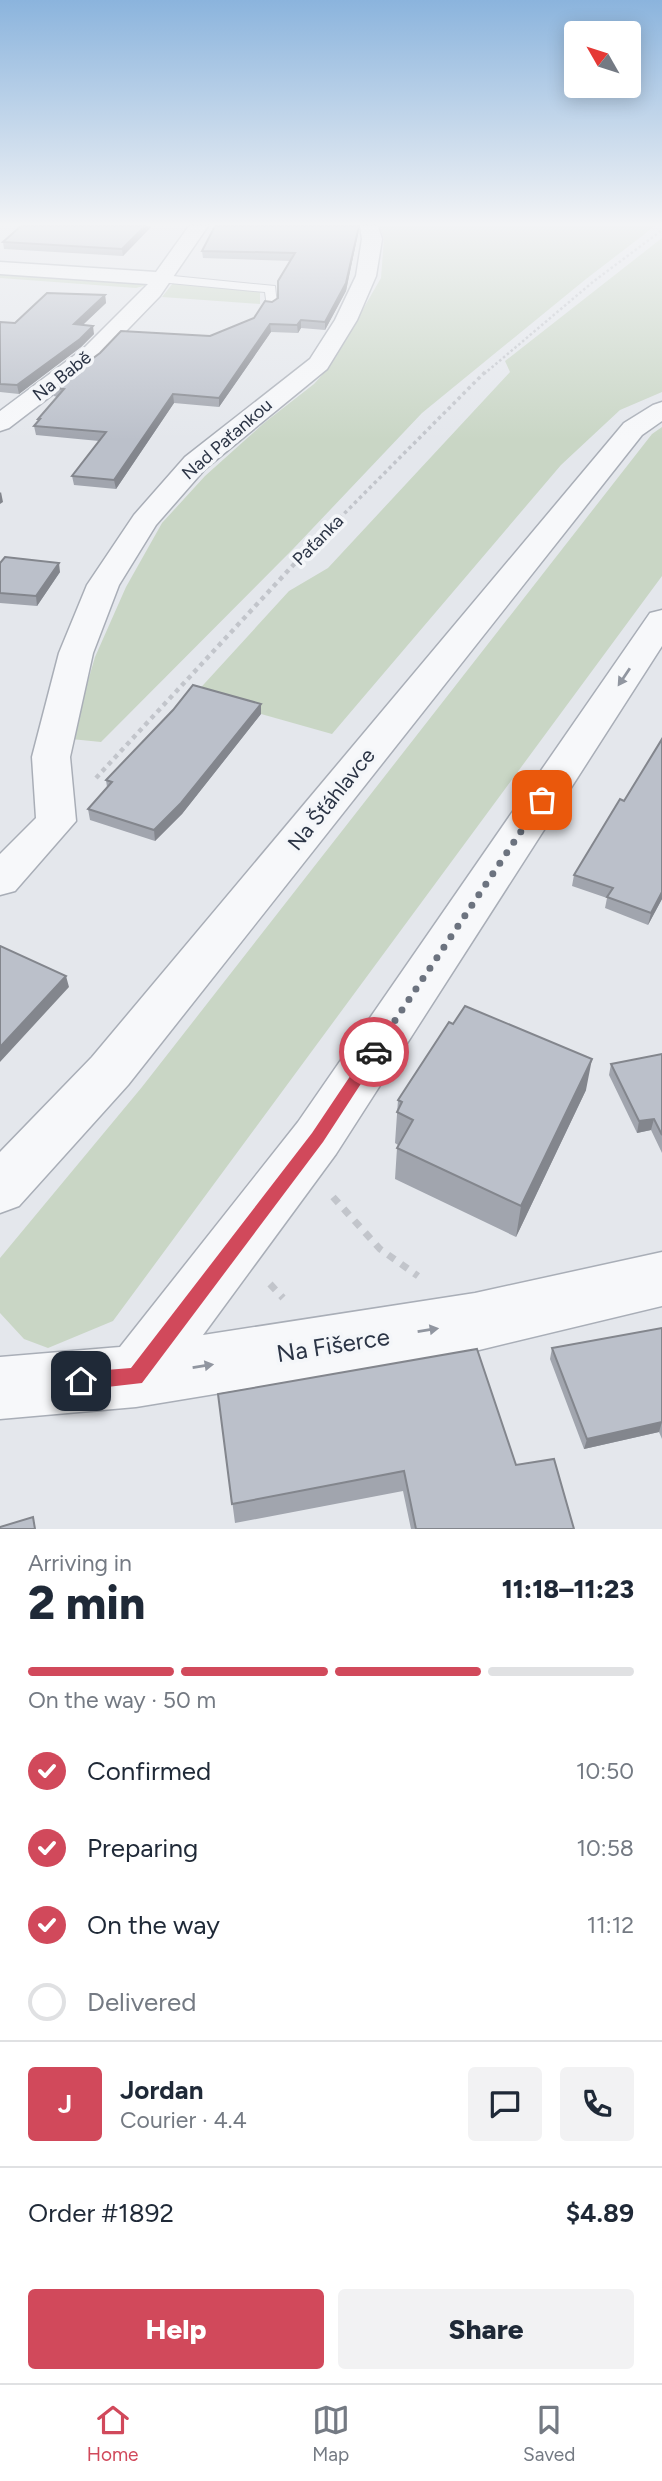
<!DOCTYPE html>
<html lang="en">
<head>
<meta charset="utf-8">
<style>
  body { margin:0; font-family:Figtree,sans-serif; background:#f2f2f3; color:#1f2937; height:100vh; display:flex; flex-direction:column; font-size:26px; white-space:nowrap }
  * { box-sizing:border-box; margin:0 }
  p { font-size:23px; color:#747a83 }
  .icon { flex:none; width:38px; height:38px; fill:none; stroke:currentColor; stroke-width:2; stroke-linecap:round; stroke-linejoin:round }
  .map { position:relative; height:1529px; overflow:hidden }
  .drawer { display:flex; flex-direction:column; background:#fff; flex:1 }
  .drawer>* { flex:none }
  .needle { width:46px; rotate:309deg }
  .fabs { position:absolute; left:564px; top:21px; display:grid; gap:14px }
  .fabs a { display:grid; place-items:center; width:77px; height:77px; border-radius:7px; background:#fff; box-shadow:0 4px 18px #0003; font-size:35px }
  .pin { position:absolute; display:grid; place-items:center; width:60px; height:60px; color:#fff; margin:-30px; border-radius:14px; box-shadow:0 4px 10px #0006 }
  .courier { position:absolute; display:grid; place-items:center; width:70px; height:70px; margin:-35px; border:5px solid #d1495b; border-radius:50%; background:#fff; color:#222; box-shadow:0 2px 9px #0007 }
  .head em { font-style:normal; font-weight:800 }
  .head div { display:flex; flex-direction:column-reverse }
  .head { display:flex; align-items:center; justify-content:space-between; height:119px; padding:0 28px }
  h1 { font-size:46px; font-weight:800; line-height:52px }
  .bar { display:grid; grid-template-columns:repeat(4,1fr); gap:10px 7px; align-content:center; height:84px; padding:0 28px }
  .bar i { height:9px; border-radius:5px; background:#e0e1e3 }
  .bar .current { background:#d1495b }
  .bar p { grid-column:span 4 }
  .line { display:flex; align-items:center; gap:18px; padding:0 28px; border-top:2px solid #e0e1e3 }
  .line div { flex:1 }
  .round { display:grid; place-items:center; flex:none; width:74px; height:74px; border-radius:7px; background:#f2f2f3 }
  ol { padding:0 28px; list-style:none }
  li { display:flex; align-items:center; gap:21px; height:77px }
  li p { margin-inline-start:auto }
  li .icon { padding:7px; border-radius:50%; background:#d1495b; color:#fff; stroke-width:4 }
  li:last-child { color:#747a83 }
  li i { width:38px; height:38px; border:4px solid #e0e1e3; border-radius:50% }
  .primary-button { display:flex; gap:14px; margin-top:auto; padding:14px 28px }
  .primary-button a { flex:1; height:80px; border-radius:7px; background:#d1495b; color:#fff; font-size:28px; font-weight:800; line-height:80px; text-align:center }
  .primary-button a+a { background:#f2f2f3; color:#1f2937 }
  .tab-bar { display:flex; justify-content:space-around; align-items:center; height:98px; border-top:2px solid #e0e1e3; background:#fff; font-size:19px; color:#747a83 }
  .tab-bar a { display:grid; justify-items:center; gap:4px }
  .tab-bar .current { color:#d1495b }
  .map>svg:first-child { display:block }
  .green { fill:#c9d6c5 }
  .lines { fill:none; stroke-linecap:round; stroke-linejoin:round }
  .service-casing { stroke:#a9aeb7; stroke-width:2 }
  .minor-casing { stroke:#a9aeb7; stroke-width:3 }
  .tertiary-casing { stroke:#a9aeb7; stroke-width:3 }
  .path-far3 { stroke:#c2c5cb; stroke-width:2.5; stroke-dasharray:2.5 2.5; stroke-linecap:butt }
  .path-far2 { stroke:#c2c5cb; stroke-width:3.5; stroke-dasharray:3.5 3.5; stroke-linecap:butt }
  .path-far1 { stroke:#c2c5cb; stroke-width:4.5; stroke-dasharray:4.5 4.5; stroke-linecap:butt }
  .path { stroke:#c2c5cb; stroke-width:7; stroke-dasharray:8 8; stroke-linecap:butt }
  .service { fill:#f7f8fa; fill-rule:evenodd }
  .minor { fill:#f7f8fa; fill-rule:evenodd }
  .tertiary { fill:#f7f8fa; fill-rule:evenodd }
  .wall { fill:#a1a5ae }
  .shaded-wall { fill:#83868d }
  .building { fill:#bbc0ca; stroke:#83868d; stroke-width:2 }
  .oneway { fill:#9196a0 }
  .route { fill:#d1495b }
  .done { stroke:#6c737f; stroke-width:7; stroke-dasharray:0 12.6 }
  .labels { text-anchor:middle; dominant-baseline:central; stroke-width:7; stroke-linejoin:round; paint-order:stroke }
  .far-street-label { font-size:18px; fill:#2b3445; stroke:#f4f6f9 }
  .street-label { font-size:21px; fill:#2b3445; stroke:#f4f6f9 }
  .near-street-label { font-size:24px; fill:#2b3445; stroke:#f4f6f9 }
</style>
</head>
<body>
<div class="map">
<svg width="662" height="1529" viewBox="0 0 662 1529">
  <rect width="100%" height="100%" fill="#e4e7ec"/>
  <!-- green -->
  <path class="green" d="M 379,226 L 655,226 L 586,279 L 422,413 L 294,548 L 101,742 L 71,739 L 95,657 L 126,587 L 162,523 L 205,476 L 264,423 L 314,384 L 330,366 L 381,278 L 384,238 Z
    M 662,238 L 662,392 L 620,410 L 561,465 L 332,734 L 194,695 L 289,591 L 328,568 L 510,372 L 505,361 Z
    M 0,272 L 146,283 L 147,285 L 136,288 L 0,278 Z
    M 173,283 L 252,289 L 260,292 L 260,304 L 162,297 Z
    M 662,427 L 662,576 L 113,1321 L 48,1348 L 24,1339 L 0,1313 L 0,1258 L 142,1087 L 652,434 Z"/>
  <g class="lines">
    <defs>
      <path id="service" d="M 163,275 L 275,286 L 277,304 L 271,308 L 267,307 L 265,292 L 159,282 L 159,276 Z"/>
      <path id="minor" d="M 189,226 L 208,226 L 160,296 L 99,359 L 9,428 L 0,431 L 0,411 L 83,349 L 148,284 L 0,274 L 0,262 L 156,272 Z
        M 360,226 L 378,226 L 382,239 L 376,276 L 357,320 L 327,369 L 205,469 L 156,525 L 119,585 L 93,653 L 70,757 L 76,821 L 15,891 L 0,895 L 0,854 L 36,818 L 32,757 L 59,653 L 87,585 L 134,515 L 185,457 L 310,359 L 335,320 L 356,276 L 362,239 Z
        M 662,610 L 662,646 L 336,1154 L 203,1335 L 475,1293 L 662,1252 L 662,1306 L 475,1351 L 136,1407 L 0,1419 L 0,1357 L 120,1347 L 298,1122 L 650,613 Z"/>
      <path id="tertiary" d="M 662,402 L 662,421 L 642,435 L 128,1085 L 19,1206 L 0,1213 L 0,1152 L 92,1057 L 624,423 L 653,405 Z"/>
    </defs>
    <!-- service casing -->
    <use href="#service" class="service-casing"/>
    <!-- minor casing -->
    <use href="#minor" class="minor-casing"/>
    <!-- tertiary casing -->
    <use href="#tertiary" class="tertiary-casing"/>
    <!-- path-far3 -->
    <path class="path-far3" d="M 484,374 L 594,281 L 662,230"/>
    <!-- path-far2 -->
    <path class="path-far2" d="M 295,563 L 485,372"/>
    <!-- path-far1 -->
    <path class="path-far1" d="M 96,778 L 297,561"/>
    <!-- path -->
    <path class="path" d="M 333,1197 L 380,1249 L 418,1276
      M 270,1284 L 283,1298"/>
    <!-- service -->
    <use href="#service" class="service"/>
    <!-- minor -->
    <use href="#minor" class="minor"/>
    <!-- tertiary -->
    <use href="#tertiary" class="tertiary"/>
  </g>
  <!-- wall -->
  <path class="wall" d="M 21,226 L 152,226 L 123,256 L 4,249 L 3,242 Z
    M 359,226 L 358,233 L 346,291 L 325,330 L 301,328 L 298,333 L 271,332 L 219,407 L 174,403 L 116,489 L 74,485 L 72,476 L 99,441 L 36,435 L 34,426 L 38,422 L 38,419 L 57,397 L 54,396 L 53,388 L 210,336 L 254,318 L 278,298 L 291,261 L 203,258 L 202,251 Z
    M 105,295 L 106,303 L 83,325 L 94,334 L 81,347 L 19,394 L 0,392 L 0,322 L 15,323 Z
    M 0,563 L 60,572 L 37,606 L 0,603 Z
    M 261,714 L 182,814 L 155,841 L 90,820 L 88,809 L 107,787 L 106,780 Z
    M 662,739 L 662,899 L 648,925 L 605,908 L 607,898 L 572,886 L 574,875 L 624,801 Z
    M 662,1054 L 662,1153 L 651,1130 L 637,1133 L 609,1075 L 611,1064 Z
    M 586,1090 L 516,1237 L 395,1179 L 397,1148 L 398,1145 L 395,1143 L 398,1100 Z
    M 662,1328 L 662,1439 L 659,1432 L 584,1449 L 550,1359 L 552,1348 Z
    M 218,1394 L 516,1465 L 574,1529 L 411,1529 L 403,1491 L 235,1523 Z"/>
  <!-- shaded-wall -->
  <path class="shaded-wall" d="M 145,226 L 152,226 L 123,256 L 122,249 Z
    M 359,226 L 358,233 L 346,291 L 325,330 L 325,322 Z
    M 105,295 L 106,303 L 75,332 L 74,324 Z
    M 301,320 L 301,328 L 298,333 L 297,325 Z
    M 270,324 L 271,332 L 219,407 L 219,398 Z
    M 93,326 L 94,334 L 81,347 L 19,394 L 17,385 Z
    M 173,394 L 174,403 L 116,489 L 114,480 Z
    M 1,492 L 3,502 L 0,504 L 0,493 Z
    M 59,563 L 60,572 L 37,606 L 36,596 Z
    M 261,704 L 261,714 L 182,814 L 155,841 L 154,830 Z
    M 662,892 L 662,899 L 648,925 L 651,913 Z
    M 66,976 L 69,987 L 0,1062 L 0,1047 Z
    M 592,1059 L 586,1090 L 516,1237 L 521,1206 Z
    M 654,1119 L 651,1130 L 637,1133 L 639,1121 Z
    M 662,1422 L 659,1432 L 584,1449 L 587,1439 Z"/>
  <!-- building -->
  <path class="building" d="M 21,226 L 145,226 L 122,249 L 3,242 Z
    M 215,226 L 359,226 L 346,283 L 325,322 L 301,320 L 297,325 L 270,324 L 219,398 L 173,394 L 114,480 L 72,476 L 106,432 L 34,426 L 40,419 L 38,419 L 64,389 L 53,388 L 100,353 L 121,331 L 210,336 L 254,318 L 265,301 L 272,302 L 278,298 L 278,281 L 295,253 L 202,251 Z
    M 47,293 L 105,295 L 74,324 L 93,326 L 80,339 L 17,385 L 0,384 L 0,322 L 15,323 Z
    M 5,557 L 59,563 L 36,596 L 0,593 L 0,563 Z
    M 193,685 L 261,704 L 181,803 L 154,830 L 88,809 L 112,782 L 106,780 L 173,710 Z
    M 662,739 L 662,892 L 651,913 L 607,897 L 613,888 L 574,875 L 620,799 L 624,801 Z
    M 0,946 L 66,976 L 0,1047 Z
    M 465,1006 L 592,1059 L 521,1206 L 397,1148 L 413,1120 L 397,1112 L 402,1102 L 398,1100 L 449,1022 L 453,1024 Z
    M 662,1054 L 662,1135 L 654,1119 L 639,1121 L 611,1064 Z
    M 662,1328 L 662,1422 L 587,1439 L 552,1348 Z
    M 477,1349 L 516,1465 L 554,1459 L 574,1529 L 416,1529 L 404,1471 L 232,1504 L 218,1394 Z
    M 33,1517 L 35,1529 L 0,1529 L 0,1527 Z"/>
  <!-- one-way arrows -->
  <defs><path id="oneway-solid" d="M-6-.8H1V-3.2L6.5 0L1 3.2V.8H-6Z" transform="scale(1.75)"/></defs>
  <g class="oneway">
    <use href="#oneway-solid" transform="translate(624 677) rotate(124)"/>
    <use href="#oneway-solid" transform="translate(428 1330) rotate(-9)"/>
    <use href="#oneway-solid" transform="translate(203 1366) rotate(-9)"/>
  </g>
  <!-- sky -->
  <linearGradient id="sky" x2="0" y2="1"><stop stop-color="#8bb4dd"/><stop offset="0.51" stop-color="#f3f4f6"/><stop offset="1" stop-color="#f3f4f6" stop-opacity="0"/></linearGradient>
  <rect width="662" height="440" fill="url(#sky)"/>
  <!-- route -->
  <path class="route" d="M 374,1046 L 381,1052 L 379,1056 L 323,1142 L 142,1383 L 81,1390 L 75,1387 L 72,1381 L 75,1375 L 81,1372 L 131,1368 L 312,1133 L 369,1048 Z"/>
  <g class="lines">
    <!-- done -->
    <path class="done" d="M 374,1052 L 542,800"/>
  </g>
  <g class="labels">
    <!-- far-street labels -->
    <g class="far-street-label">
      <text transform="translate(62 376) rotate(-38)">Na Babě</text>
      <text transform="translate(227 439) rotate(-41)">Nad Paťankou</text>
      <text transform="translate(318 540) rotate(-45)">Paťanka</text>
    </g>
    <!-- street labels -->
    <g class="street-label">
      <text transform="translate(331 799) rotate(-51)">Na Šťáhlavce</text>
    </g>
    <!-- near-street labels -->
    <g class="near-street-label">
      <text transform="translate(333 1345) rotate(-9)">Na Fišerce</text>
    </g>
  </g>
</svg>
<div class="fabs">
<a><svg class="needle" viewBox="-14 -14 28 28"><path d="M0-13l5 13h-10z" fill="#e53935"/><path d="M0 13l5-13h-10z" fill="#747a83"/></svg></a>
</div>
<div class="pin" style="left:542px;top:800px;background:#ea580c"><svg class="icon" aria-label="bag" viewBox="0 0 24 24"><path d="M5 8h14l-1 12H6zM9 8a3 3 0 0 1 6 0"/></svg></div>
<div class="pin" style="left:81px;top:1381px;background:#1f2937"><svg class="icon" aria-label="home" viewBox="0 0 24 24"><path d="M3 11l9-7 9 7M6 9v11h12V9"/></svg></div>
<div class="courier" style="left:374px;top:1052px"><svg class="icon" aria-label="car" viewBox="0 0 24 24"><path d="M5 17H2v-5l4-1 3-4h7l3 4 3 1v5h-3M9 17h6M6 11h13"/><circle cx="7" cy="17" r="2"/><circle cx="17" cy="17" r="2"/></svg></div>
</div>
<section class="drawer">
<div class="head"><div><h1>2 min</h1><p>Arriving in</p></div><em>11:18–11:23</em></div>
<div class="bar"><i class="current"></i><i class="current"></i><i class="current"></i><i></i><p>On the way · 50 m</p></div>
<ol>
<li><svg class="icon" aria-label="check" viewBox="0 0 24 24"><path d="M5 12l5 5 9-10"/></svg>Confirmed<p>10:50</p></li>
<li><svg class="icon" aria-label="check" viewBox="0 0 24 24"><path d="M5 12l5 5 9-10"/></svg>Preparing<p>10:58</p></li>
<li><svg class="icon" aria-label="check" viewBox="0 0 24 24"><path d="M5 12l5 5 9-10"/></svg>On the way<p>11:12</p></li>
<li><i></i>Delivered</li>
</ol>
<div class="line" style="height:126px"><b class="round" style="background:#d1495b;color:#fff">J</b><div><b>Jordan</b><p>Courier · 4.4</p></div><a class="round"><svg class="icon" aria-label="chat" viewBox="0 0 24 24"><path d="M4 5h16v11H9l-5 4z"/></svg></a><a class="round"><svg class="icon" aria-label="phone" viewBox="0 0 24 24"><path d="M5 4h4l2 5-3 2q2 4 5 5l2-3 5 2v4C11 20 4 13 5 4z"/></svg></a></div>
<div class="line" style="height:91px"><div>Order #1892</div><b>$4.89</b></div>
<div class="primary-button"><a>Help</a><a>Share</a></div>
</section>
<nav class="tab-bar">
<a class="current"><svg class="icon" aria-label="home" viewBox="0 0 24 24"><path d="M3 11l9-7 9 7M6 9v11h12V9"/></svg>Home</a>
<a><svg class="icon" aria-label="map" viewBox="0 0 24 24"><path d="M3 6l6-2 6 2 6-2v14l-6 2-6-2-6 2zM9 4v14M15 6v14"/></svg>Map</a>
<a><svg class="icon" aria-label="saved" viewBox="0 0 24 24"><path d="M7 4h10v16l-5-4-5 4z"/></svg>Saved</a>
</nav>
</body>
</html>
